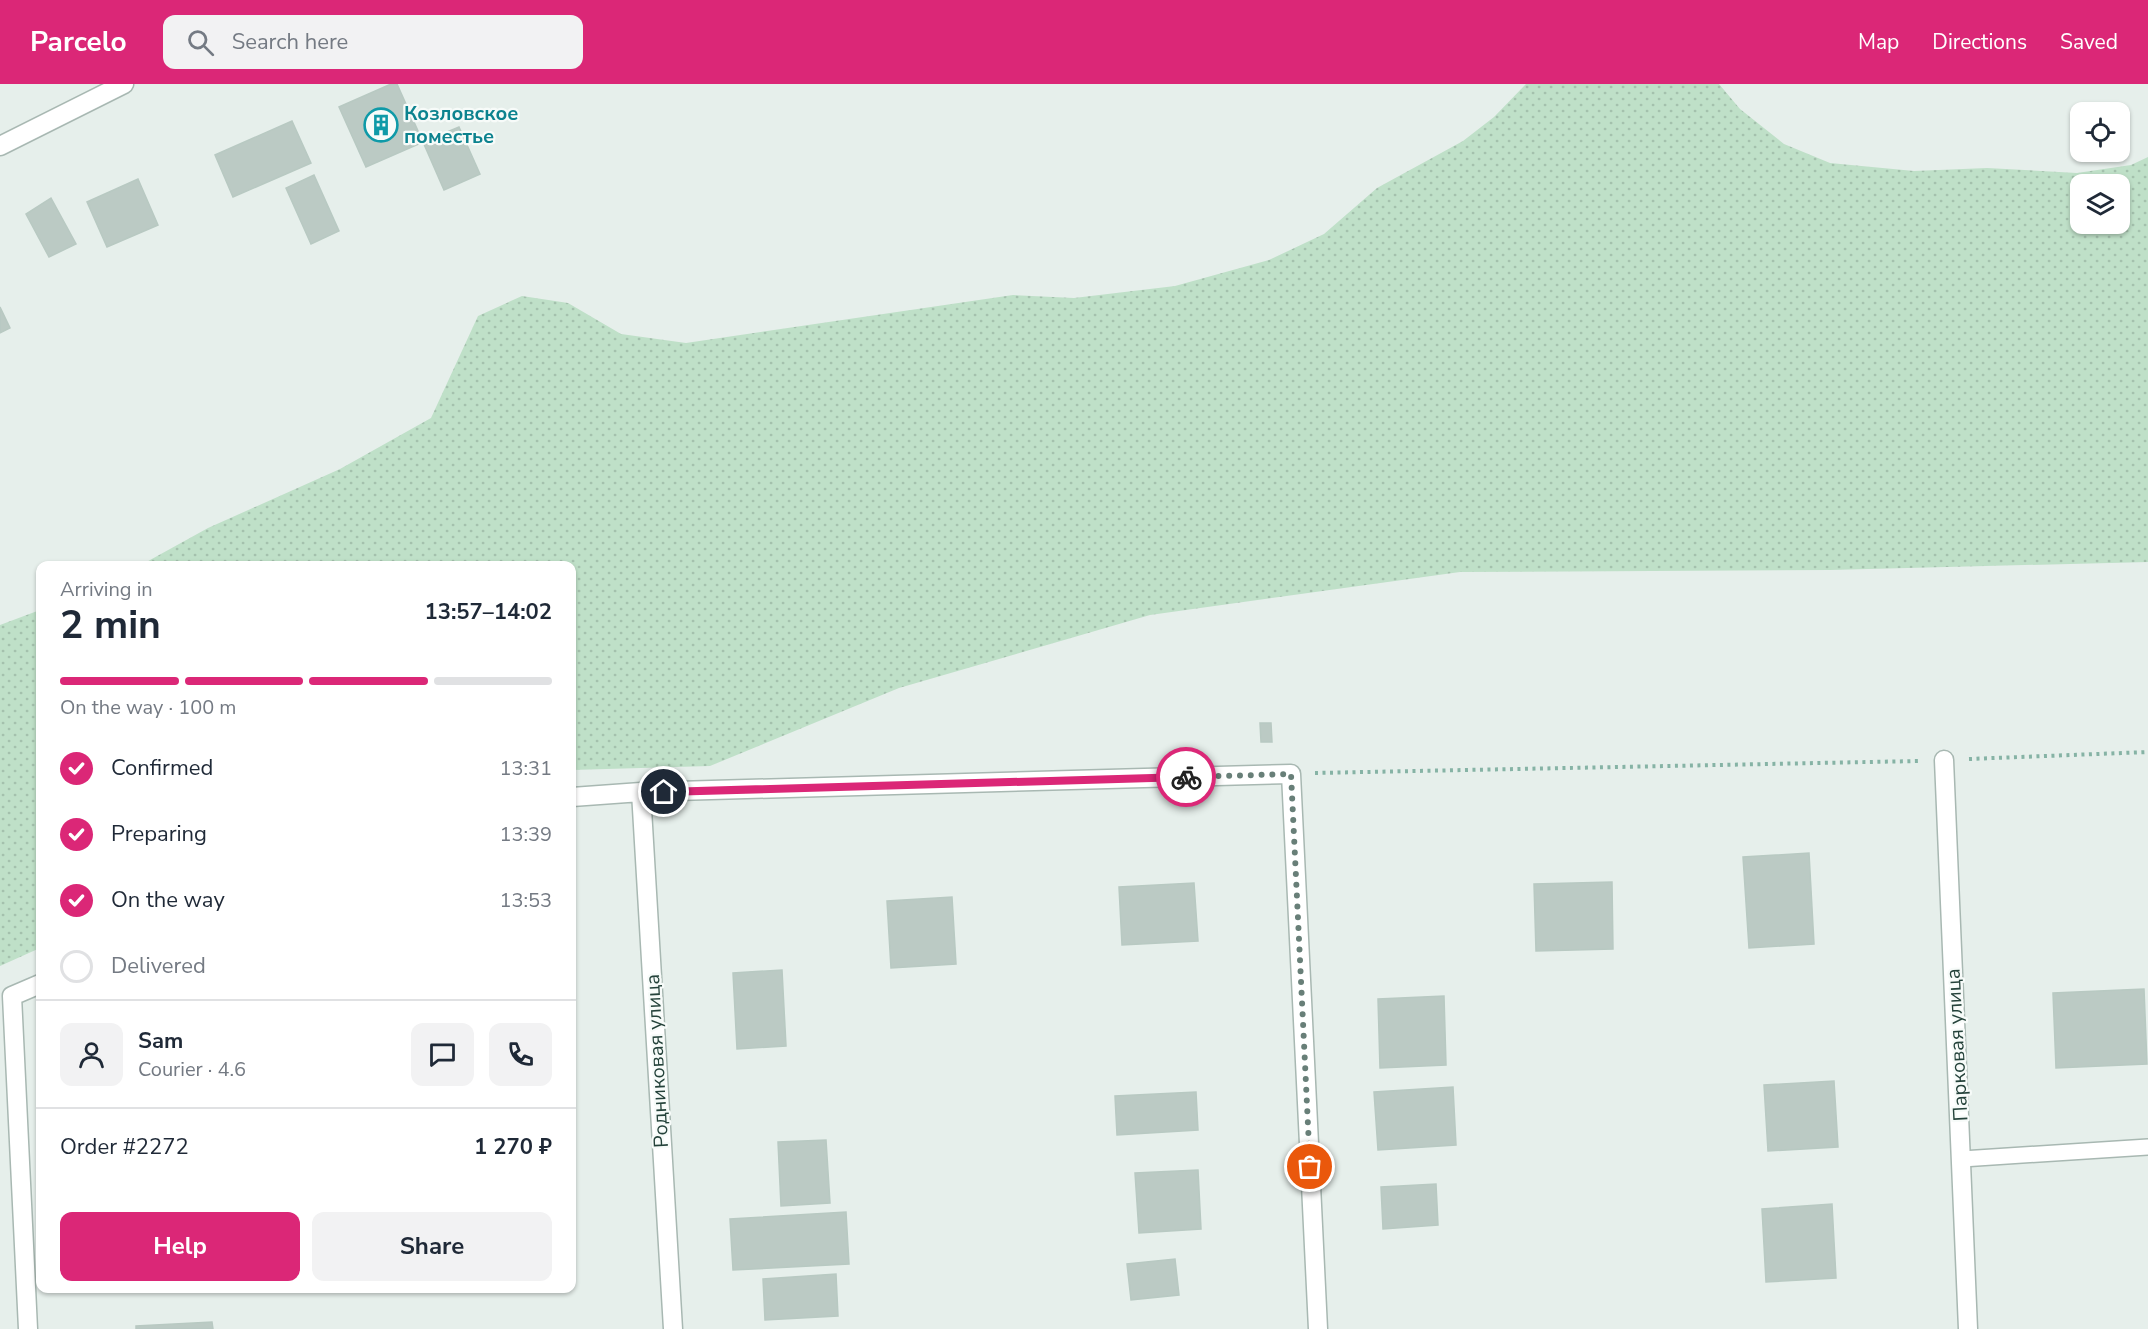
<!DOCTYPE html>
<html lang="en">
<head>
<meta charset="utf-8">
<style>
  body { margin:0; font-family:"Nunito Sans",sans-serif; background:#f2f2f3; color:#1f2937; height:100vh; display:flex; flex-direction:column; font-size:22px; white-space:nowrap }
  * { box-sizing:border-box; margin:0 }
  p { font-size:20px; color:#747a83 }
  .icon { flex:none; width:33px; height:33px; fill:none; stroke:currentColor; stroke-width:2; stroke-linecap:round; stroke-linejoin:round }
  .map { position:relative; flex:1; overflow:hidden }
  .side { position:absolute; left:36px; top:477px; width:540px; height:732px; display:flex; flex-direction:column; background:#fff; border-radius:12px; box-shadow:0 2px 4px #0004 }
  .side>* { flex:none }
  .controls { position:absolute; left:2070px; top:18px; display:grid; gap:12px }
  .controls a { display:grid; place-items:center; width:60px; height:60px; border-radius:12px; background:#fff; box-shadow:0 2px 4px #0004; font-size:30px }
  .pin { position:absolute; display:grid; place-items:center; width:51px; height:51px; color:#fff; margin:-26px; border:3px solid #fff; border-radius:50%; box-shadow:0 2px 6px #0007 }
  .courier { position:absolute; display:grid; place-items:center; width:60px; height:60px; margin:-30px; border:4px solid #db2777; border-radius:50%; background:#fff; color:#222; box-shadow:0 2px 8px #0007 }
  .overview em { font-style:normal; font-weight:700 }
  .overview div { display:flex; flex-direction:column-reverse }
  .overview { display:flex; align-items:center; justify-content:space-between; height:102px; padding:0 24px }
  h1 { font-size:39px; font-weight:700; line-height:45px }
  .bar { display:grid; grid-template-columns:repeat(4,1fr); gap:9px 6px; align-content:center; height:72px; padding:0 24px }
  .bar i { height:8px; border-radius:4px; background:#e0e1e3 }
  .bar .current { background:#db2777 }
  .bar p { grid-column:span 4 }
  .line { display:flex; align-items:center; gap:15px; padding:0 24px; border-top:2px solid #e0e1e3 }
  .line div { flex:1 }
  .round { display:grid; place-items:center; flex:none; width:63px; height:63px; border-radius:12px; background:#f2f2f3 }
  ol { padding:0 24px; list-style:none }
  li { display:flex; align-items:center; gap:18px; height:66px }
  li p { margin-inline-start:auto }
  li .icon { padding:6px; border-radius:50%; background:#db2777; color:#fff; stroke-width:4 }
  li:last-child { color:#747a83 }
  li i { width:33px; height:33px; border:3px solid #e0e1e3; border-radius:50% }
  .primary-button { display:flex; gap:12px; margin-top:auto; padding:12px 24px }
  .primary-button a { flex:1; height:69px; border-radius:12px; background:#db2777; color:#fff; font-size:24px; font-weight:700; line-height:69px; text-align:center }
  .primary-button a+a { background:#f2f2f3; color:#1f2937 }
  header { display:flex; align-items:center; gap:36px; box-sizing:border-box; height:84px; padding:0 30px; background:#db2777; color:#fff }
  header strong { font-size:28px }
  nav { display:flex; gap:33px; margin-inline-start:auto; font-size:21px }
  .search { width:420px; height:54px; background:#f2f2f3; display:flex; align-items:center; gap:15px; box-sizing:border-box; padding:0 21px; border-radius:12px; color:#747a83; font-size:22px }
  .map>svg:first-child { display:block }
  .grass { fill:url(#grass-dots); fill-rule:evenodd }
  .building { fill:#bbcac4; stroke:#b8c9c2; stroke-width:1.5 }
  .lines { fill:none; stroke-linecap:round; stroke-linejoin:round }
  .lane-casing { stroke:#a8b8b2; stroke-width:18 }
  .street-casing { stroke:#a8b8b2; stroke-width:21 }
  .path { stroke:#86b3a5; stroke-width:4; stroke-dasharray:3 4.5; stroke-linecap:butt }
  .lane { stroke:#fff; stroke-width:15 }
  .street { stroke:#fff; stroke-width:18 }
  .done { stroke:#687f78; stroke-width:6; stroke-dasharray:0 10.8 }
  .route { stroke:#db2777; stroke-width:8 }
  .labels { text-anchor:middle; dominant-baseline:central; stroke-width:4.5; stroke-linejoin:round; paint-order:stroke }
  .culture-label { font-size:20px; font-weight:bold; fill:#0d838f; stroke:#f7fbf9; text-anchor:start }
  .street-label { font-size:20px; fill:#24423a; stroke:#f7fbf9 }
</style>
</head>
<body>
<header>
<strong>Parcelo</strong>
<div class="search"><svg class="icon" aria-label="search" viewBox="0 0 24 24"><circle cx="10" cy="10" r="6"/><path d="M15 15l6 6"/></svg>Search here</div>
<nav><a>Map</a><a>Directions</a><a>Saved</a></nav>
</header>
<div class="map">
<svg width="2148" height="1245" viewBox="0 0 2148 1245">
  <defs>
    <pattern id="grass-dots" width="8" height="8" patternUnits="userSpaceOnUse" patternTransform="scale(1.5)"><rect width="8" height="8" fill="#bfe0c8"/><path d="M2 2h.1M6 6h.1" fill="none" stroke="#a4c1ad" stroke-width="1.8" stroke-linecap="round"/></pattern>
  </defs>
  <rect width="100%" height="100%" fill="#e6efeb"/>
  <!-- grass -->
  <path class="grass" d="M 1526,0 L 1719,0 L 1740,25 L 1784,60 L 1830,79 L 1914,87 L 1987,84 L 2077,89 L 2131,81 L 2148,73 L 2148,478 L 1830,486 L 1460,488 L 1150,531 L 899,604 L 710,682 L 572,686 L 572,482 L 141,481 L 208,444 L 340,385 L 431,334 L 478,232 L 522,212 L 568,219 L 621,250 L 686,259 L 1013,211 L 1074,214 L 1175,202 L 1269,176 L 1324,150 L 1377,104 L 1463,57 L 1494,33 ZM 2080,100 L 2120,100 L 2120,140 L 2080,140 Z
    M 40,526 L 40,864 L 0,882 L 0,541 Z"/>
  <!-- building -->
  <path class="building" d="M 391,0 L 397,0 L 423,58 L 366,83 L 339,23 Z
    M 292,37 L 311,79 L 233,113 L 215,71 Z
    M 459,43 L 480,90 L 444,106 L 423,58 Z
    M 314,91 L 339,147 L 311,160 L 286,104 Z
    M 138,95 L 158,141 L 107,163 L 87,118 Z
    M 51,114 L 76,160 L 49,173 L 26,130 Z
    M 0,223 L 10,244 L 0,249 Z
    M 1260,639 L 1271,639 L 1272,658 L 1261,658 Z
    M 1809,769 L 1814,860 L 1749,864 L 1743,773 Z
    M 1612,798 L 1613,865 L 1536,867 L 1534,800 Z
    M 1194,799 L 1198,857 L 1122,861 L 1119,803 Z
    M 952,813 L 956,880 L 891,884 L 887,817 Z
    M 782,886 L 786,962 L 737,965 L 733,889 Z
    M 2144,905 L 2147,980 L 2056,984 L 2053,909 Z
    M 1444,912 L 1446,981 L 1380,984 L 1378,915 Z
    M 1834,997 L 1838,1063 L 1768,1067 L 1764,1001 Z
    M 1453,1003 L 1456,1061 L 1378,1066 L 1374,1008 Z
    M 1196,1008 L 1198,1046 L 1117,1051 L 1115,1012 Z
    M 826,1056 L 830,1119 L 781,1122 L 778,1058 Z
    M 1198,1086 L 1201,1145 L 1139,1149 L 1135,1089 Z
    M 1436,1100 L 1438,1141 L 1383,1145 L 1381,1103 Z
    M 1832,1120 L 1836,1194 L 1766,1198 L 1762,1125 Z
    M 846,1128 L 849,1180 L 733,1186 L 730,1135 Z
    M 1175,1175 L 1179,1211 L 1131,1216 L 1127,1180 Z
    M 836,1190 L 838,1232 L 765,1236 L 763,1195 Z
    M 212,1238 L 213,1245 L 136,1245 L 136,1242 Z"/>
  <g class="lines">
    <defs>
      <path id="lane" d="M 1962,1075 L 2148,1063"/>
      <path id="street" d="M 0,62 L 124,0
        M 1944,676 L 1968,1245
        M 641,708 L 673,1245
        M 572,713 L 641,708 L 1291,690 L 1318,1245
        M 28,1245 L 12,912 L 40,900"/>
    </defs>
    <!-- lane casing -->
    <use href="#lane" class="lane-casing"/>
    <!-- street casing -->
    <use href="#street" class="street-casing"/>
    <!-- path -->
    <path class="path" d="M 1969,675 L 2148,668
      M 1315,689 L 1919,677"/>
    <!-- lane -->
    <use href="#lane" class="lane"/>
    <!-- street -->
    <use href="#street" class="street"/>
  </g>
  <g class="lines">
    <!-- done -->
    <path class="done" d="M 1186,693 L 1291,690 L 1310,1083"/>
    <!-- route -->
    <path class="route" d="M 664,708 L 1186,693"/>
  </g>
  <!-- icons -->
  <defs>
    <symbol id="building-ring" viewBox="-11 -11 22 22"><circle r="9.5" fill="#f7fbf9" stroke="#0f9aa8" stroke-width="1.5"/><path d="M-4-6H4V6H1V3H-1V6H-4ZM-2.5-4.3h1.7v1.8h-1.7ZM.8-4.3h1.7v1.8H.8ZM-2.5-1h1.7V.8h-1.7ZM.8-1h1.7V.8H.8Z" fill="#0f9aa8"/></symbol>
  </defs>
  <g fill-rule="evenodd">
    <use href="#building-ring" x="362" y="22" width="38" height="38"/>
  </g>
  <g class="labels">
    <!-- culture labels -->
    <g class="culture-label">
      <text x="404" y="29">Козловское<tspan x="404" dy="23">поместье</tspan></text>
    </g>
    <!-- street labels -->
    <g class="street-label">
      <text transform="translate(1957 961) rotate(-93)">Парковая улица</text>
      <text transform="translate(657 977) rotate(-93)">Родниковая улица</text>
    </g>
  </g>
</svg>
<div class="controls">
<a><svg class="icon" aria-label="locate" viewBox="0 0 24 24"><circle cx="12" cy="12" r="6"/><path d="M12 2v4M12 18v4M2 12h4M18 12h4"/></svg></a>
<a><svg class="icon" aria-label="layers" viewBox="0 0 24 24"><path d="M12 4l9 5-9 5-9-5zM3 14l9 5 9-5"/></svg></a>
</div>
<div class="pin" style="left:1310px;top:1083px;background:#ea580c"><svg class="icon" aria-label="bag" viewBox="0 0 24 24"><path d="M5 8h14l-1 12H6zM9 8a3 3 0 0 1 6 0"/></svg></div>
<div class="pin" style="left:664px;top:708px;background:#1f2937"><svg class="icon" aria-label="home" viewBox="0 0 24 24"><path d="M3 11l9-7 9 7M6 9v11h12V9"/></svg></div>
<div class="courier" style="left:1186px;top:693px"><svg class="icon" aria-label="bike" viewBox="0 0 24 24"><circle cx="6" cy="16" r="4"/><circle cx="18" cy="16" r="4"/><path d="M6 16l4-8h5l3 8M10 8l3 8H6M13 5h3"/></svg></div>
<section class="side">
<div class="overview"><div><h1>2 min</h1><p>Arriving in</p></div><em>13:57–14:02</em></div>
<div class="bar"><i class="current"></i><i class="current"></i><i class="current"></i><i></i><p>On the way · 100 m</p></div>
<ol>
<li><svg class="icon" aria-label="check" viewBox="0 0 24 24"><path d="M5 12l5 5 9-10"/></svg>Confirmed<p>13:31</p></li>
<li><svg class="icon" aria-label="check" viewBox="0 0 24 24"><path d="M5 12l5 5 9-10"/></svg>Preparing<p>13:39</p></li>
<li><svg class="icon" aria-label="check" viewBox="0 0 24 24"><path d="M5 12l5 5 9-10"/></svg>On the way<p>13:53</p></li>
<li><i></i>Delivered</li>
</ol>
<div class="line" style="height:108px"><a class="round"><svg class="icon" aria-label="person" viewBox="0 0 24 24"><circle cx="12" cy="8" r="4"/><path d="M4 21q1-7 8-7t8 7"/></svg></a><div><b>Sam</b><p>Courier · 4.6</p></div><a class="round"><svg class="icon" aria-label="chat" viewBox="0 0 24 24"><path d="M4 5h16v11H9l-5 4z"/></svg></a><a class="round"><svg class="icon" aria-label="phone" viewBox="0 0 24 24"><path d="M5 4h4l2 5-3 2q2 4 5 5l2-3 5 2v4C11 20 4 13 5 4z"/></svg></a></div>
<div class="line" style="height:78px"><div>Order #2272</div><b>1 270 ₽</b></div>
<div class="primary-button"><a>Help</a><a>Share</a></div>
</section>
</div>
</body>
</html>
